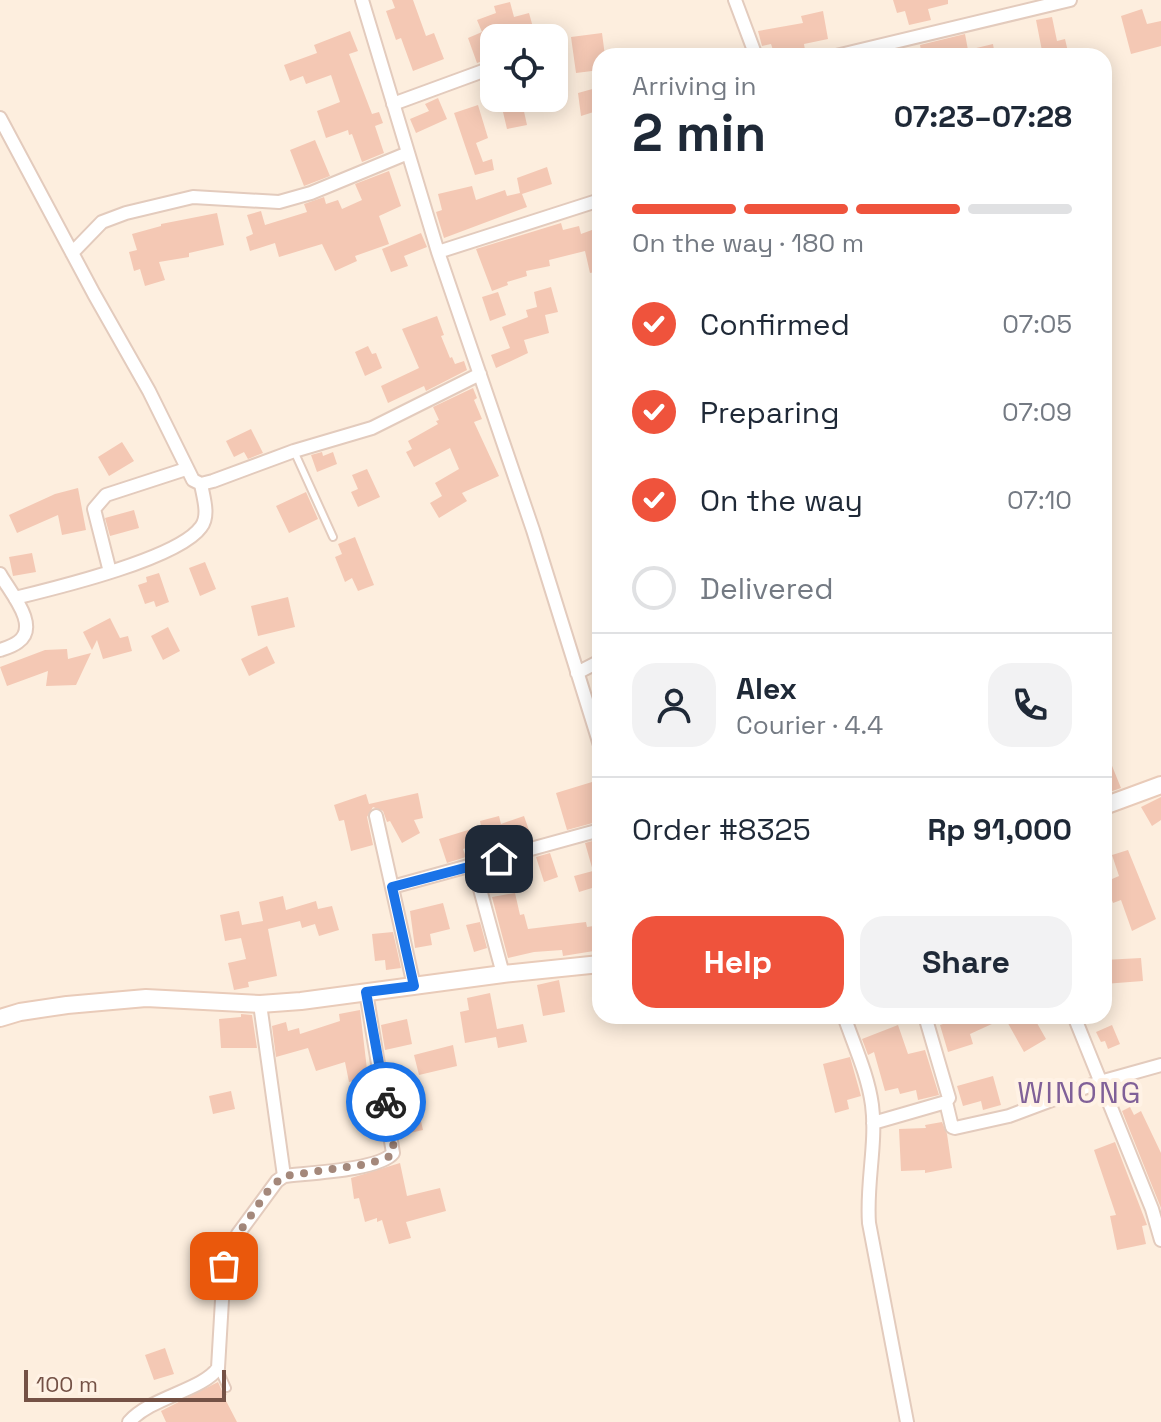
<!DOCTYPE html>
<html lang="en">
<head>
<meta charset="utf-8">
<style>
  body { margin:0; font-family:"Space Grotesk",sans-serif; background:#f2f2f3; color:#1f2937; height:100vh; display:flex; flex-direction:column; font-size:30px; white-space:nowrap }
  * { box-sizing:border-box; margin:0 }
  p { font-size:26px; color:#747a83 }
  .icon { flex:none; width:44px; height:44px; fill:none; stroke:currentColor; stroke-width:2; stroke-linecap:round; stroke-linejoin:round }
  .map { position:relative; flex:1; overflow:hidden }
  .sheet { position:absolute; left:592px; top:48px; width:520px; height:976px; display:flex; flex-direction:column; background:#fff; border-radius:24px; box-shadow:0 4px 20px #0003 }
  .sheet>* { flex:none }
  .tools { position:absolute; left:480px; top:24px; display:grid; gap:16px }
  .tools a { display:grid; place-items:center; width:88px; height:88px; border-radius:16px; background:#fff; box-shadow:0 4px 20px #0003; font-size:40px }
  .scale { position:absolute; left:24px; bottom:20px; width:202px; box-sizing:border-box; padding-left:8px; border:4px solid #745145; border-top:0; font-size:22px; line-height:28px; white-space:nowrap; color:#745145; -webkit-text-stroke:6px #fff2e5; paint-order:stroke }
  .pin { position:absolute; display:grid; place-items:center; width:68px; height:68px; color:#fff; margin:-34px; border-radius:16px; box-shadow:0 4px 12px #0006 }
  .courier { position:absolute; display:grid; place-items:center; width:80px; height:80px; margin:-40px; border:6px solid #1a73e8; border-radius:50%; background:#fff; color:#222; box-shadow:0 2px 10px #0007 }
  .head em { font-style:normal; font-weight:600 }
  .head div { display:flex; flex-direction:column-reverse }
  .head { display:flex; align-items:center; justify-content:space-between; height:136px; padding:0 40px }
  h1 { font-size:52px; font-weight:600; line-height:60px }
  .bar { display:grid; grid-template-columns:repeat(4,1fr); gap:12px 8px; align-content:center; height:96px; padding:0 40px }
  .bar i { height:10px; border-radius:6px; background:#e0e1e3 }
  .bar .active { background:#ef533c }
  .bar p { grid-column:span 4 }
  .line { display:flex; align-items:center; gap:20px; padding:0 40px; border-top:2px solid #e0e1e3 }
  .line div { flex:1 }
  .round { display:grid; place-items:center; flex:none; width:84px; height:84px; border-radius:24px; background:#f2f2f3 }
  ol { padding:0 40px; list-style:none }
  li { display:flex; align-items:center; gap:24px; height:88px }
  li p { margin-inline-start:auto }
  li .icon { padding:8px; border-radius:50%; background:#ef533c; color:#fff; stroke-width:4 }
  li:last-child { color:#747a83 }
  li i { width:44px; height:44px; border:4px solid #e0e1e3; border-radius:50% }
  .button { display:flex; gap:16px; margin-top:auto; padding:16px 40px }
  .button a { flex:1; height:92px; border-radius:24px; background:#ef533c; color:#fff; font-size:32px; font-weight:600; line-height:92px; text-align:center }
  .button a+a { background:#f2f2f3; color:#1f2937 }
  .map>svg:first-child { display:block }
  .building { fill:#f4c8b4 }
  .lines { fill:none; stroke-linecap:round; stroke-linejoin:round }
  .lane-casing { stroke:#e3cbbd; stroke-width:10 }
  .street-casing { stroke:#e3cbbd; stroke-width:16 }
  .secondary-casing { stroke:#e9cbb9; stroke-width:20 }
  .lane { stroke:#fff; stroke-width:6 }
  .street { stroke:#fff; stroke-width:12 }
  .secondary { stroke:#fff; stroke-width:16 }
  .done { stroke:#a4887b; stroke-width:8; stroke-dasharray:0 14.4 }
  .route { stroke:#1a73e8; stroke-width:10 }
  .labels { text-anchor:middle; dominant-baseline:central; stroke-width:8; stroke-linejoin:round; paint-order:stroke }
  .quarter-label { font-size:30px; letter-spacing:2px; fill:#806098; stroke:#fff2e5 }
</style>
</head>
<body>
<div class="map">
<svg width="1161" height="1422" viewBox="0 0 1161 1422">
  <rect width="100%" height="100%" fill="#fdeede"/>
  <!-- building -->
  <path class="building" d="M 392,0 L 413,0 L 426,36 L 434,33 L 444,59 L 413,71 L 401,38 L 396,40 L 386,11 L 395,8 Z
    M 893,0 L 948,0 L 948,4 L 928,9 L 931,20 L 909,25 L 905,11 L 897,13 Z
    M 510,2 L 514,17 L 529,13 L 536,38 L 494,38 L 494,57 L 477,63 L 468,38 L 482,32 L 477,20 L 496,13 L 494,6 Z
    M 1142,9 L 1147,24 L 1161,21 L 1161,46 L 1131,54 L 1121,16 Z
    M 823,11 L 828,39 L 804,44 L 805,50 L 775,56 L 771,44 L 762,46 L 758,31 L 803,23 L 801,16 Z
    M 1052,17 L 1057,41 L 1065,39 L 1069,56 L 1043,56 L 1036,20 Z
    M 350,31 L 358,51 L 349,54 L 372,114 L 379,112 L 383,123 L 375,126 L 384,153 L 362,162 L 352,134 L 349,135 L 348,130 L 326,138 L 317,111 L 340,102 L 331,75 L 306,84 L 303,76 L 290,81 L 284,65 L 317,53 L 314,45 Z
    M 602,33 L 605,56 L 600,56 L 600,70 L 576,73 L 571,37 Z
    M 965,34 L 968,50 L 993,44 L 995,56 L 922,56 L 920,45 Z
    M 596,88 L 600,110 L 581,116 L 578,93 Z
    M 438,98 L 447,119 L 416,133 L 410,119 L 429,111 L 425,104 Z
    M 502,98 L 521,98 L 527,125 L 507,129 L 503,112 L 506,111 Z
    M 478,105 L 488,138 L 476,143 L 483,162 L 492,159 L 494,170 L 475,175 L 454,113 Z
    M 315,140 L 330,176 L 304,186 L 290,150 Z
    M 547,167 L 552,184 L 522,194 L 527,207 L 444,238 L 436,212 L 442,210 L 438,194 L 472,186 L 476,200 L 505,190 L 507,196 L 520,193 L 517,178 Z
    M 389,171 L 401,206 L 379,216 L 389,244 L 355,256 L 357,261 L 335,271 L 322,244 L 279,257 L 275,243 L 250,251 L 246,237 L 253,234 L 247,215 L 261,211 L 265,225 L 307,212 L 304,204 L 324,197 L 326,204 L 338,200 L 342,209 L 362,200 L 355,184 Z
    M 217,213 L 224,245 L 189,253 L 189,257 L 159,262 L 165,280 L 145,286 L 140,269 L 134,271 L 129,252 L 137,250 L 132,234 L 161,226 L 161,224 Z
    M 561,223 L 563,230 L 579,226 L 581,234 L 600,227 L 600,271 L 590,273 L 585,251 L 549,260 L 550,266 L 526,271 L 527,276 L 507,282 L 508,285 L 492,291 L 476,249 Z
    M 421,233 L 427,247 L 404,256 L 408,266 L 391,272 L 382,249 Z
    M 551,287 L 558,312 L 545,315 L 549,333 L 524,340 L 528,353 L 496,368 L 491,355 L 510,348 L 502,327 L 528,317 L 526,310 L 537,307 L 534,292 Z
    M 498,292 L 506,315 L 490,321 L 482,297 Z
    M 437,316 L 444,335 L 441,336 L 450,358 L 452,357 L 455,364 L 464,361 L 467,370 L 426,391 L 424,386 L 388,403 L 381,386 L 419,368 L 402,329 Z
    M 368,346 L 372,354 L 376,353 L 382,368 L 365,376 L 355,352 Z
    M 473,388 L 477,398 L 474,400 L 482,419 L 474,422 L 499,476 L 462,493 L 467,501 L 439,518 L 430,503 L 442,496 L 435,483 L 459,469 L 450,448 L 414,467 L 406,452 L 412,449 L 408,441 L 438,424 L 436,421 L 439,420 L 433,407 Z
    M 251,429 L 263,453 L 248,459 L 244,452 L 234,457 L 226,441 Z
    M 122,442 L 134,461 L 109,476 L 98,457 Z
    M 322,452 L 323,456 L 333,452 L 337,464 L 317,472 L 311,455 Z
    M 367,469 L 380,497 L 358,507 L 351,492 L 358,489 L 352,475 Z
    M 78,488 L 86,530 L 62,535 L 58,515 L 17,533 L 9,515 L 55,494 Z
    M 306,492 L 318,519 L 289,533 L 276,506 Z
    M 134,510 L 139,528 L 110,536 L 105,518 Z
    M 355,537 L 374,585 L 358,591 L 352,578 L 345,582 L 335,557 L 342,554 L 338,544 Z
    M 32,553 L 36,572 L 13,576 L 9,557 Z
    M 205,562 L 216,589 L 200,596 L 189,568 Z
    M 159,573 L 169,602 L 156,607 L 154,601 L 145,604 L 138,585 L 147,582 L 146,577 Z
    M 288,597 L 295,627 L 258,636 L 251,606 Z
    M 110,618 L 120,638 L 128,636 L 132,651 L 103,659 L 97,640 L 92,650 L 83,632 Z
    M 168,627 L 180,651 L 163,660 L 151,636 Z
    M 267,646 L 275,663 L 249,676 L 241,659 Z
    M 67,649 L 68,659 L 91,653 L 76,685 L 46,686 L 48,671 L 7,686 L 0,667 L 45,650 Z
    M 1104,746 L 1121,788 L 1104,794 Z
    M 592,782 L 600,808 L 600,821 L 567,830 L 556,793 Z
    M 418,793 L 423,818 L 414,820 L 420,833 L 402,843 L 390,821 L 387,822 L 383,811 L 373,807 L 367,817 L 373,845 L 351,851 L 344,820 L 339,821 L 334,805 L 366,794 L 369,804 Z
    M 1161,797 L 1161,820 L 1152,826 L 1141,807 Z
    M 499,816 L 501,824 L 524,816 L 532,839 L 488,851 L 485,842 L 463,849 L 466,857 L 447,863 L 439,839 L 481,826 L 480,821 Z
    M 600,839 L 600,907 L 597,907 L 592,888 L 579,892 L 574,876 L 593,871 L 585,843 Z
    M 1128,850 L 1156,919 L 1132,931 L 1121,900 L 1113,903 L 1105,882 L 1119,876 L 1112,855 Z
    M 550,853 L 558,877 L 544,882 L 536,857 Z
    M 515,893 L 520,915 L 524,914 L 528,929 L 586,922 L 587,927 L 600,925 L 600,950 L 563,956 L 562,950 L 534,952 L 508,958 L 492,897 Z
    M 283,896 L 286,910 L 316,901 L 318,909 L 332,906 L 339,930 L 319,936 L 315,924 L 302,928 L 300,921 L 268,929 L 277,976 L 248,982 L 249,987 L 234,990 L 228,963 L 246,959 L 241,938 L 225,941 L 220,915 L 239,911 L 242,925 L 263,921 L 259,902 Z
    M 443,903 L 450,929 L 430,934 L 432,945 L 415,948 L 410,911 Z
    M 480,922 L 487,948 L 474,952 L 466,925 Z
    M 393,932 L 401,968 L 386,970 L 385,960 L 375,961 L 372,934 Z
    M 1141,958 L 1143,981 L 1104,984 L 1104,960 Z
    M 559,980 L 565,1012 L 543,1016 L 537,985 Z
    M 490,993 L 497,1029 L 523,1024 L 527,1042 L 498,1048 L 496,1037 L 465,1043 L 460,1012 L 469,1010 L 467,998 Z
    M 360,1010 L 368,1078 L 349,1082 L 345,1062 L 316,1071 L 308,1048 L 276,1057 L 272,1026 L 286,1022 L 288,1031 L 299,1028 L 300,1034 L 340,1021 L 339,1014 Z
    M 241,1014 L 252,1015 L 257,1048 L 221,1048 L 219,1019 L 241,1017 Z
    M 950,1016 L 1033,1016 L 1046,1039 L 1024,1052 L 1005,1018 L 970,1034 L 973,1044 L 948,1052 L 940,1025 L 952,1021 Z
    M 407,1019 L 412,1044 L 385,1050 L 381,1025 Z
    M 898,1025 L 908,1054 L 925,1050 L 939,1095 L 918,1100 L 916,1090 L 900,1094 L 898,1088 L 885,1091 L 874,1052 L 868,1055 L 862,1039 Z
    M 1112,1025 L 1120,1044 L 1108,1049 L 1105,1041 L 1101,1042 L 1096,1032 Z
    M 453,1045 L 457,1066 L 419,1075 L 414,1055 Z
    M 850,1057 L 861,1096 L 847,1100 L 849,1109 L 835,1113 L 823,1064 Z
    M 993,1076 L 1001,1105 L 983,1110 L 981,1101 L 963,1106 L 957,1086 Z
    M 231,1091 L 235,1109 L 213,1114 L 209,1096 Z
    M 406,1094 L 409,1110 L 418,1108 L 423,1130 L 401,1135 L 393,1097 Z
    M 1130,1107 L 1134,1115 L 1141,1111 L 1161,1153 L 1161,1208 L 1122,1111 Z
    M 942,1122 L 947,1134 L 952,1168 L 925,1173 L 925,1170 L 901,1171 L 899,1129 L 926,1128 L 925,1125 Z
    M 1115,1142 L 1147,1225 L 1142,1226 L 1146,1244 L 1117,1250 L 1110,1216 L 1116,1215 L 1094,1150 Z
    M 400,1163 L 407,1196 L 440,1188 L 446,1211 L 406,1222 L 411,1238 L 389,1244 L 382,1220 L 377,1222 L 377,1218 L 365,1222 L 359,1198 L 354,1199 L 351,1178 Z
    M 165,1348 L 174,1374 L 154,1380 L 145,1355 Z
    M 218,1382 L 222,1391 L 227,1394 L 224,1397 L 237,1422 L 166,1422 L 161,1411 Z"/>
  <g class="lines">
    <defs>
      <path id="lane" d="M 294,451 L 333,537
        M 218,1368 L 227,1388"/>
      <path id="street" d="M 362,0 L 438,252 L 533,530 L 600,745
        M 735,0 L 756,56
        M 836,56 L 1070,0
        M 393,104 L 494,67
        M 0,118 L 94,294 L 149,391 L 193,480 L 201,484 L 213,481 L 294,451 L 372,428 L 480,374
        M 438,252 L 600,200
        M 72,253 L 102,222 L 126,213 L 193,197 L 279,202 L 311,193 L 408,153
        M 110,572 L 94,509 L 106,495 L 186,469
        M 0,574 C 9,591 41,626 18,642 C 13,646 6,648 0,650
        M 15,598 C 56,588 178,559 201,527 C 210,516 203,496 201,484
        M 577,673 L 600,661
        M 376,816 L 414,986
        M 474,867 L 503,974
        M 392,887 L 600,830
        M 260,1004 L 284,1176
        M 844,1016 C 854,1045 868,1075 872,1105 C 877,1144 866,1183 869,1223 L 907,1422
        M 925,1016 L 949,1098 L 946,1102 L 952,1127 L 955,1128 L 1009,1116 L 1100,1082 L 1161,1065
        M 1074,1016 L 1152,1209 L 1161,1240
        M 873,1123 L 946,1102
        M 129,1422 C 151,1397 203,1390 218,1368 L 224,1266 L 238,1234 L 277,1181 L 284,1176 C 308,1173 380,1170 393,1153 L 366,992"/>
      <path id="secondary" d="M 1104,806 L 1161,785
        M 0,1018 L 20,1012 L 67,1005 L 146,998 L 260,1004 L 301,1001 L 503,974 L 600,964"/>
    </defs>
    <!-- lane casing -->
    <use href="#lane" class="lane-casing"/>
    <!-- street casing -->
    <use href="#street" class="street-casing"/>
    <!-- secondary casing -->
    <use href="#secondary" class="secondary-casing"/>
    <!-- lane -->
    <use href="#lane" class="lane"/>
    <!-- street -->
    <use href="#street" class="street"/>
    <!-- secondary -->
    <use href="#secondary" class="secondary"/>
  </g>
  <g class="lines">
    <!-- done -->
    <path class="done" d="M 224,1266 L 238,1234 L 270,1188 L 284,1176 L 368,1164 L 391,1156 L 394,1149 L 386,1102"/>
    <!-- route -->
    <path class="route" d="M 386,1102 L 366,992 L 414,986 L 392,887 L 499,859"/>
  </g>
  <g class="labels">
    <!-- quarter labels -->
    <g class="quarter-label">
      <text x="1080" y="1092">WINONG</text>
    </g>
  </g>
</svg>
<div class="tools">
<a><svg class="icon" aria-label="locate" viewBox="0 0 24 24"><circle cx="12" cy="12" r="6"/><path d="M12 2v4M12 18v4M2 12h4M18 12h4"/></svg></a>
</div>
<div class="scale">100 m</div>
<div class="pin" style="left:224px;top:1266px;background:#ea580c"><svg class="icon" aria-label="bag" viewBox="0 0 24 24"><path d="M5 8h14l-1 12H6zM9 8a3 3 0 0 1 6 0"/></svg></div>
<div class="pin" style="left:499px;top:859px;background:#1f2937"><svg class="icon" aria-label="home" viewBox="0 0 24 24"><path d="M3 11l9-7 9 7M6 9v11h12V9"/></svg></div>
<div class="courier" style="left:386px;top:1102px"><svg class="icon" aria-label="bike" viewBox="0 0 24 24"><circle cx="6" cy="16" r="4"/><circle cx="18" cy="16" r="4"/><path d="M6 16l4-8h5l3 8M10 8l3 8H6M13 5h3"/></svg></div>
<section class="sheet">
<div class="head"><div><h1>2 min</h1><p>Arriving in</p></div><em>07:23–07:28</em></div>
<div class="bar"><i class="active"></i><i class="active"></i><i class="active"></i><i></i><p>On the way · 180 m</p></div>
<ol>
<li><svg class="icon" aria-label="check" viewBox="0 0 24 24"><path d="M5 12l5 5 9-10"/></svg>Confirmed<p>07:05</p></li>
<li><svg class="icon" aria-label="check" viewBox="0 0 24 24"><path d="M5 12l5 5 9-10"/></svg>Preparing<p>07:09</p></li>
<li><svg class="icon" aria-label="check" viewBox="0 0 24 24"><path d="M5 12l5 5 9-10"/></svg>On the way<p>07:10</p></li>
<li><i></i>Delivered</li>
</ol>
<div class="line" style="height:144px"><a class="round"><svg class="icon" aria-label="person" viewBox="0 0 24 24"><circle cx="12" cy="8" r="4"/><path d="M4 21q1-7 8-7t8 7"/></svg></a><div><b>Alex</b><p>Courier · 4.4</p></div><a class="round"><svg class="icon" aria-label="phone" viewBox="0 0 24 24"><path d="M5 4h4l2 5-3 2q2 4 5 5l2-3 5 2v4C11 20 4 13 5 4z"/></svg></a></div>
<div class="line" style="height:104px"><div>Order #8325</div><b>Rp 91,000</b></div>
<div class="button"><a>Help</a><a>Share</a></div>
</section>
</div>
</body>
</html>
